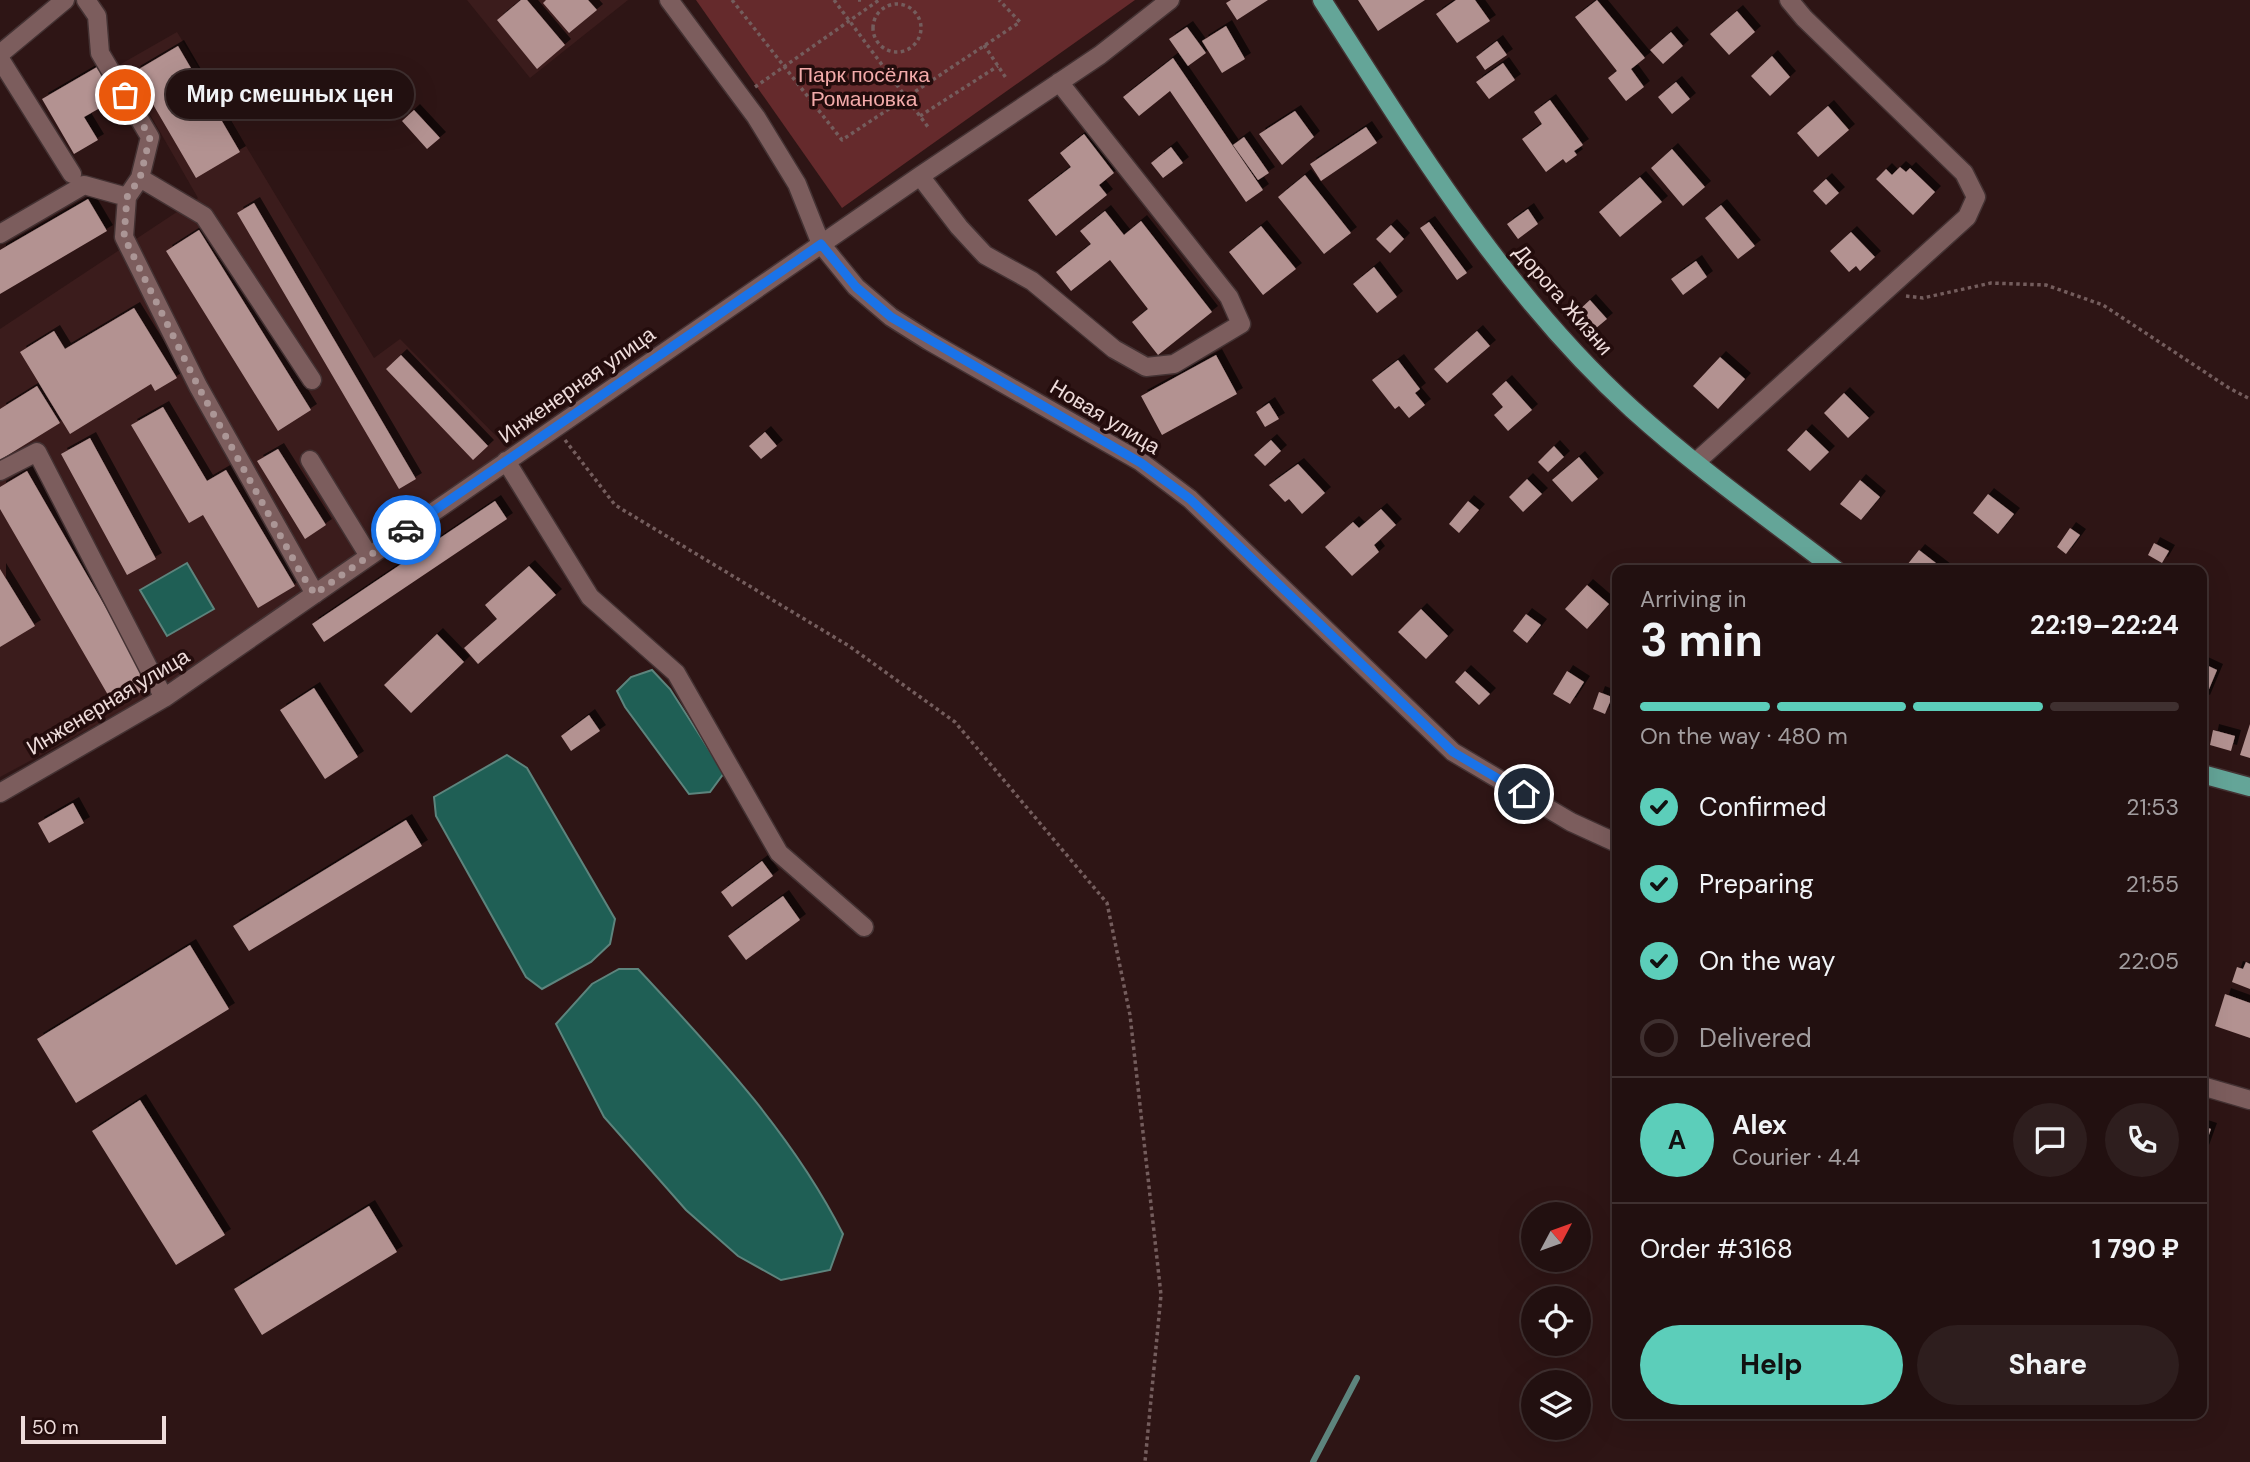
<!DOCTYPE html>
<html lang="en">
<head>
<meta charset="utf-8">
<style>
  body { margin:0; font-family:"DM Sans",sans-serif; background:#2e1e1e; color:#f1f3f6; height:100vh; display:flex; flex-direction:column; font-size:26px; white-space:nowrap }
  * { box-sizing:border-box; margin:0 }
  p { font-size:23px; color:#a29d9f }
  .icon { flex:none; width:38px; height:38px; fill:none; stroke:currentColor; stroke-width:2; stroke-linecap:round; stroke-linejoin:round }
  .map { position:relative; flex:1; overflow:hidden }
  .sheet { position:absolute; left:1612px; top:565px; width:595px; height:854px; display:flex; flex-direction:column; background:#221010; border-radius:14px; box-shadow:0 7px 28px #0002,0 0 0 2px #3f3030 }
  .sheet>* { flex:none }
  .needle { width:46px; rotate:49deg }
  .buttons { position:absolute; left:1521px; top:1202px; display:grid; gap:14px }
  .buttons a { display:grid; place-items:center; width:70px; height:70px; border-radius:50%; background:#221010; box-shadow:0 7px 28px #0002,0 0 0 2px #3f3030; font-size:35px }
  .scale { position:absolute; left:21px; bottom:18px; width:145px; box-sizing:border-box; padding-left:7px; border:4px solid #eedcdb; border-top:0; font-size:19px; line-height:24px; white-space:nowrap; color:#eedcdb; -webkit-text-stroke:5px #230c0c; paint-order:stroke }
  .pin { position:absolute; display:grid; place-items:center; width:60px; height:60px; color:#fff; margin:-30px; border:4px solid #fff; border-radius:50%; box-shadow:0 2px 7px #0007 }
  .courier { position:absolute; display:grid; place-items:center; width:70px; height:70px; margin:-35px; border:5px solid #1a73e8; border-radius:50%; background:#fff; color:#222; box-shadow:0 2px 9px #0007 }
  .bubble { position:absolute; height:49px; border-radius:24px; background:#221010; box-shadow:0 7px 28px #0002,0 0 0 2px #3f3030; font-size:23px; font-weight:700; line-height:49px; text-align:center }
  .summary em { font-style:normal; font-weight:700 }
  .summary div { display:flex; flex-direction:column-reverse }
  .summary { display:flex; align-items:center; justify-content:space-between; height:119px; padding:0 28px }
  h1 { font-size:46px; font-weight:700; line-height:52px }
  .bar { display:grid; grid-template-columns:repeat(4,1fr); gap:10px 7px; align-content:center; height:84px; padding:0 28px }
  .bar i { height:9px; border-radius:5px; background:#3f3030 }
  .bar .selected { background:#5cceba }
  .bar p { grid-column:span 4 }
  .line { display:flex; align-items:center; gap:18px; padding:0 28px; border-top:2px solid #3f3030 }
  .line div { flex:1 }
  .round { display:grid; place-items:center; flex:none; width:74px; height:74px; border-radius:37px; background:#2e1e1e }
  ol { padding:0 28px; list-style:none }
  li { display:flex; align-items:center; gap:21px; height:77px }
  li p { margin-inline-start:auto }
  li .icon { padding:7px; border-radius:50%; background:#5cceba; color:#111; stroke-width:4 }
  li:last-child { color:#a29d9f }
  li i { width:38px; height:38px; border:4px solid #3f3030; border-radius:50% }
  .action { display:flex; gap:14px; margin-top:auto; padding:14px 28px }
  .action a { flex:1; height:80px; border-radius:42px; background:#5cceba; color:#111; font-size:28px; font-weight:700; line-height:80px; text-align:center }
  .action a+a { background:#2e1e1e; color:#f1f3f6 }
  .map>svg:first-child { display:block }
  .built { fill:#3b1c1c }
  .green { fill:#652a2c }
  .water { fill:#1f5f55; stroke:#5d847d; stroke-width:2 }
  .lines { fill:none; stroke-linecap:round; stroke-linejoin:round }
  .stream { stroke:#5d847d; stroke-width:6 }
  .building { fill:#b39291; filter:url(#shadow) }
  .minor-casing { stroke:#443233; stroke-width:21 }
  .major-casing { stroke:#443233; stroke-width:21 }
  .path { stroke:#745d5d; stroke-width:3.5; stroke-dasharray:3.5 3.5; stroke-linecap:butt }
  .minor { stroke:#7c5d5d; stroke-width:18 }
  .major { stroke:#64a598; stroke-width:18 }
  .done { stroke:#ab9696; stroke-width:7; stroke-dasharray:0 12.6 }
  .route { stroke:#1a73e8; stroke-width:9 }
  .labels { text-anchor:middle; dominant-baseline:central; stroke-width:7; stroke-linejoin:round; paint-order:stroke }
  .park-label { font-size:21px; fill:#f3abaa; stroke:#230c0c }
  .street-label { font-size:21px; fill:#eedcdb; stroke:#230c0c }
</style>
</head>
<body>
<div class="map">
<svg width="2250" height="1462" viewBox="0 0 2250 1462">
  <defs>
    <filter id="shadow"><feDropShadow dx="6" dy="-6" stdDeviation="0" flood-color="#0009"/></filter>
  </defs>
  <rect width="100%" height="100%" fill="#2e1515"/>
  <!-- built -->
  <path class="built" d="M 467,0 L 628,0 L 530,78 Z
    M 177,32 L 374,358 L 400,339 L 508,448 L 154,694 L 0,777 L 0,329 L 198,198 L 121,64 Z"/>
  <!-- green -->
  <path class="green" d="M 696,0 L 1135,0 L 842,208 Z"/>
  <!-- water -->
  <path class="water" d="M 187,563 L 214,609 L 167,636 L 140,590 Z
    M 652,670 L 670,689 L 724,773 L 710,792 L 689,794 L 625,707 L 617,691 L 631,677 Z
    M 507,755 L 527,768 L 615,919 L 610,944 L 591,962 L 542,989 L 526,977 L 436,816 L 434,797 Z
    M 619,969 L 638,969 C 714,1051 792,1133 843,1234 L 830,1270 L 781,1280 L 738,1256 L 686,1210 L 604,1117 L 556,1024 L 592,984 Z"/>
  <g class="lines">
    <!-- stream -->
    <path class="stream" d="M 1313,1462 L 1357,1378"/>
  </g>
  <!-- building -->
  <path class="building" d="M 521,0 L 527,0 L 565,45 L 537,69 L 497,20 Z
    M 546,0 L 588,0 L 597,10 L 569,33 L 543,3 Z
    M 1231,0 L 1268,0 L 1237,20 L 1226,3 Z
    M 1358,0 L 1425,0 L 1378,31 Z
    M 1456,0 L 1475,0 L 1490,21 L 1457,43 L 1436,14 Z
    M 1597,0 L 1645,58 L 1631,69 L 1644,87 L 1626,101 L 1608,78 L 1617,71 L 1575,17 Z
    M 1737,11 L 1755,32 L 1729,55 L 1710,34 Z
    M 1226,26 L 1245,59 L 1222,73 L 1202,41 Z
    M 1187,27 L 1206,53 L 1188,66 L 1169,39 Z
    M 1671,32 L 1683,46 L 1663,64 L 1650,50 Z
    M 1497,41 L 1507,55 L 1485,70 L 1476,57 Z
    M 178,46 L 240,152 L 196,178 L 134,72 Z
    M 1772,56 L 1790,77 L 1770,96 L 1751,76 Z
    M 1173,58 L 1263,190 L 1246,202 L 1170,91 L 1139,116 L 1123,97 Z
    M 1503,63 L 1515,80 L 1489,99 L 1476,82 Z
    M 97,67 L 116,99 L 84,117 L 98,140 L 74,154 L 42,99 Z
    M 1676,82 L 1690,99 L 1672,114 L 1658,97 Z
    M 1550,100 L 1583,145 L 1574,151 L 1577,155 L 1566,163 L 1563,159 L 1546,172 L 1522,139 L 1542,124 L 1534,112 Z
    M 1828,106 L 1849,130 L 1818,157 L 1797,133 Z
    M 414,110 L 440,138 L 427,149 L 402,121 Z
    M 1295,111 L 1314,137 L 1282,165 L 1259,134 Z
    M 1366,127 L 1377,143 L 1321,181 L 1310,164 Z
    M 1084,134 L 1114,173 L 1099,185 L 1107,195 L 1056,236 L 1028,200 L 1071,167 L 1060,153 Z
    M 1244,137 L 1269,173 L 1258,180 L 1233,145 Z
    M 1171,147 L 1183,163 L 1163,178 L 1151,163 Z
    M 1672,149 L 1705,187 L 1683,206 L 1651,168 Z
    M 1900,167 L 1906,172 L 1910,168 L 1935,192 L 1913,215 L 1876,179 L 1886,169 L 1892,175 Z
    M 1305,175 L 1351,233 L 1324,254 L 1278,197 Z
    M 1640,177 L 1662,202 L 1620,237 L 1599,212 Z
    M 1826,179 L 1839,193 L 1826,205 L 1813,191 Z
    M 88,199 L 107,231 L 0,294 L 0,250 Z
    M 254,203 L 416,479 L 399,489 L 237,213 Z
    M 1721,205 L 1755,246 L 1738,259 L 1705,218 Z
    M 1528,209 L 1538,224 L 1518,239 L 1507,224 Z
    M 1105,211 L 1124,235 L 1141,221 L 1212,312 L 1158,355 L 1132,322 L 1148,309 L 1110,260 L 1071,291 L 1056,272 L 1091,244 L 1080,231 Z
    M 1429,222 L 1467,273 L 1457,280 L 1420,228 Z
    M 1391,225 L 1404,239 L 1390,253 L 1376,239 Z
    M 1261,226 L 1296,269 L 1263,295 L 1229,252 Z
    M 199,230 L 311,410 L 278,431 L 166,251 Z
    M 1851,232 L 1875,257 L 1860,271 L 1856,266 L 1849,272 L 1830,251 Z
    M 1696,261 L 1707,277 L 1683,295 L 1671,279 Z
    M 1374,267 L 1397,297 L 1377,313 L 1353,284 Z
    M 1590,300 L 1607,319 L 1595,329 L 1579,310 Z
    M 134,308 L 177,378 L 155,391 L 151,384 L 70,434 L 20,352 L 54,331 L 65,349 Z
    M 1477,331 L 1490,346 L 1447,383 L 1434,369 Z
    M 401,355 L 488,446 L 473,460 L 386,369 Z
    M 1216,355 L 1237,394 L 1162,435 L 1141,396 Z
    M 1720,357 L 1745,379 L 1718,409 L 1693,386 Z
    M 1398,360 L 1420,389 L 1415,393 L 1425,405 L 1409,418 L 1399,406 L 1395,409 L 1372,380 Z
    M 1506,381 L 1532,410 L 1508,431 L 1494,415 L 1503,407 L 1492,394 Z
    M 37,386 L 60,423 L 0,460 L 0,409 Z
    M 1844,393 L 1869,418 L 1848,438 L 1824,413 Z
    M 1269,403 L 1279,419 L 1265,427 L 1256,412 Z
    M 163,407 L 207,481 L 226,470 L 295,586 L 258,608 L 203,515 L 189,523 L 131,425 Z
    M 1806,430 L 1829,452 L 1810,471 L 1787,450 Z
    M 765,432 L 777,446 L 761,459 L 749,446 Z
    M 90,438 L 156,559 L 127,575 L 61,454 Z
    M 1271,440 L 1281,451 L 1265,466 L 1254,455 Z
    M 1554,446 L 1564,457 L 1548,472 L 1538,462 Z
    M 278,449 L 326,525 L 305,539 L 257,461 Z
    M 1579,457 L 1598,479 L 1572,502 L 1552,480 Z
    M 1298,464 L 1325,493 L 1302,514 L 1289,499 L 1285,502 L 1269,485 Z
    M 27,471 L 151,686 L 115,707 L 0,509 L 0,487 Z
    M 1527,479 L 1542,494 L 1523,512 L 1509,497 Z
    M 1860,480 L 1880,497 L 1861,520 L 1840,504 Z
    M 1988,494 L 2014,514 L 1998,534 L 1973,513 Z
    M 495,501 L 507,519 L 324,642 L 312,624 Z
    M 1468,501 L 1479,510 L 1459,533 L 1449,524 Z
    M 1381,509 L 1396,525 L 1374,545 L 1379,552 L 1352,576 L 1325,547 L 1353,522 L 1359,528 Z
    M 2070,528 L 2080,535 L 2066,554 L 2057,547 Z
    M 2154,543 L 2169,551 L 2162,563 L 2148,555 Z
    M 1919,550 L 1945,570 L 1903,570 Z
    M 529,566 L 556,595 L 478,664 L 464,648 L 497,619 L 485,605 Z
    M 0,569 L 35,626 L 0,647 Z
    M 1587,585 L 1609,604 L 1587,629 L 1565,609 Z
    M 1421,609 L 1448,636 L 1426,659 L 1398,632 Z
    M 1526,614 L 1541,625 L 1527,643 L 1513,631 Z
    M 437,634 L 464,662 L 411,713 L 384,685 Z
    M 2202,663 L 2217,670 L 2204,701 L 2202,700 Z
    M 1465,671 L 1490,694 L 1479,705 L 1455,682 Z
    M 1567,671 L 1584,682 L 1570,704 L 1553,694 Z
    M 314,688 L 358,757 L 325,779 L 280,710 Z
    M 1599,692 L 1612,697 L 1605,714 L 1593,709 Z
    M 589,715 L 600,731 L 571,751 L 561,736 Z
    M 2250,724 L 2250,758 L 2240,755 Z
    M 2213,730 L 2235,736 L 2231,751 L 2210,745 Z
    M 73,803 L 84,823 L 49,843 L 38,823 Z
    M 406,820 L 422,846 L 249,951 L 233,926 Z
    M 762,861 L 773,876 L 732,907 L 721,892 Z
    M 783,896 L 800,920 L 746,960 L 728,936 Z
    M 190,945 L 229,1009 L 76,1103 L 37,1039 Z
    M 2246,962 L 2250,964 L 2250,989 L 2232,982 L 2237,967 L 2243,969 Z
    M 2225,994 L 2250,1003 L 2250,1038 L 2215,1026 Z
    M 140,1100 L 225,1235 L 176,1265 L 92,1131 Z
    M 2202,1126 L 2211,1129 L 2202,1154 Z
    M 369,1206 L 397,1252 L 262,1335 L 234,1289 Z"/>
  <g class="lines">
    <defs>
      <path id="minor" d="M 86,0 L 97,16 L 100,53 L 150,137 L 140,178 L 127,197 L 124,237 L 198,386 L 315,594
        M 669,0 L 756,117 L 797,184 L 821,244 L 856,287 L 891,317 L 929,341 L 1141,462 L 1190,499 L 1453,752 L 1571,822 L 1617,843
        M 0,54 L 65,0
        M 0,59 L 72,174
        M 920,176 L 959,227 L 985,255 L 1032,281 L 1114,349 L 1146,367 L 1174,364 L 1241,324 L 1229,297 L 1059,82
        M 140,178 L 204,216 L 312,380
        M 0,234 L 84,185 L 127,197
        M 310,460 L 369,556
        M 506,461 L 590,597 L 676,673 L 779,853 L 864,927
        M 1696,462 L 1967,217 L 1976,197 L 1964,173 L 1804,18 L 1789,0
        M 0,471 L 37,452 L 164,698
        M 0,793 L 164,698 L 920,176 L 1100,55 L 1170,0
        M 2202,1086 L 2250,1100"/>
      <path id="major" d="M 1322,0 C 1414,143 1505,294 1632,409 C 1696,467 1768,518 1836,570
        M 2202,774 L 2250,787"/>
    </defs>
    <!-- minor casing -->
    <use href="#minor" class="minor-casing"/>
    <!-- major casing -->
    <use href="#major" class="major-casing"/>
    <!-- path -->
    <path class="path" d="M 732,0 L 842,140 L 1020,22 L 999,0
      M 834,0 L 928,127
      M 858,0 L 861,0
      M873 28a24 24 0 1 1 48 0a24 24 0 1 1-48 0Z
      M 984,45 L 1006,78
      M 755,87 L 879,0
      M 920,116 L 998,66
      M 1906,296 L 1923,298 L 1991,283 L 2046,285 L 2103,305 L 2229,388 L 2250,399
      M 565,440 L 615,505 L 849,646 L 955,722 L 1107,903 L 1130,1015 L 1161,1295 L 1145,1462"/>
    <!-- minor -->
    <use href="#minor" class="minor"/>
    <!-- major -->
    <use href="#major" class="major"/>
  </g>
  <g class="lines">
    <!-- done -->
    <path class="done" d="M 125,95 L 150,137 L 140,178 L 127,197 L 124,237 L 198,386 L 302,575 L 315,594 L 406,530"/>
    <!-- route -->
    <path class="route" d="M 406,530 L 821,244 L 856,287 L 891,317 L 1141,463 L 1190,499 L 1453,752 L 1524,794"/>
  </g>
  <g class="labels">
    <!-- park labels -->
    <g class="park-label">
      <text x="864" y="75">Парк посёлка<tspan x="864" dy="24">Романовка</tspan></text>
    </g>
    <!-- street labels -->
    <g class="street-label">
      <text transform="translate(1563 300) rotate(49)">Дорога Жизни</text>
      <text transform="translate(577 385) rotate(-35)">Инженерная улица</text>
      <text transform="translate(1105 417) rotate(31)">Новая улица</text>
      <text transform="translate(108 702) rotate(-31)">Инженерная улица</text>
    </g>
  </g>
</svg>
<div class="buttons">
<a><svg class="needle" viewBox="-14 -14 28 28"><path d="M0-13l5 13h-10z" fill="#e53935"/><path d="M0 13l5-13h-10z" fill="#a29d9f"/></svg></a>
<a><svg class="icon" aria-label="locate" viewBox="0 0 24 24"><circle cx="12" cy="12" r="6"/><path d="M12 2v4M12 18v4M2 12h4M18 12h4"/></svg></a>
<a><svg class="icon" aria-label="layers" viewBox="0 0 24 24"><path d="M12 4l9 5-9 5-9-5zM3 14l9 5 9-5"/></svg></a>
</div>
<div class="scale">50 m</div>
<div class="pin" style="left:125px;top:95px;background:#ea580c"><svg class="icon" aria-label="bag" viewBox="0 0 24 24"><path d="M5 8h14l-1 12H6zM9 8a3 3 0 0 1 6 0"/></svg></div>
<div class="pin" style="left:1524px;top:794px;background:#1f2937"><svg class="icon" aria-label="home" viewBox="0 0 24 24"><path d="M3 11l9-7 9 7M6 9v11h12V9"/></svg></div>
<div class="courier" style="left:406px;top:530px"><svg class="icon" aria-label="car" viewBox="0 0 24 24"><path d="M5 17H2v-5l4-1 3-4h7l3 4 3 1v5h-3M9 17h6M6 11h13"/><circle cx="7" cy="17" r="2"/><circle cx="17" cy="17" r="2"/></svg></div>
<div class="bubble" style="left:166px;top:70px;width:248px">Мир смешных цен</div>
<section class="sheet">
<div class="summary"><div><h1>3 min</h1><p>Arriving in</p></div><em>22:19–22:24</em></div>
<div class="bar"><i class="selected"></i><i class="selected"></i><i class="selected"></i><i></i><p>On the way · 480 m</p></div>
<ol>
<li><svg class="icon" aria-label="check" viewBox="0 0 24 24"><path d="M5 12l5 5 9-10"/></svg>Confirmed<p>21:53</p></li>
<li><svg class="icon" aria-label="check" viewBox="0 0 24 24"><path d="M5 12l5 5 9-10"/></svg>Preparing<p>21:55</p></li>
<li><svg class="icon" aria-label="check" viewBox="0 0 24 24"><path d="M5 12l5 5 9-10"/></svg>On the way<p>22:05</p></li>
<li><i></i>Delivered</li>
</ol>
<div class="line" style="height:126px"><b class="round" style="background:#5cceba;color:#111">A</b><div><b>Alex</b><p>Courier · 4.4</p></div><a class="round"><svg class="icon" aria-label="chat" viewBox="0 0 24 24"><path d="M4 5h16v11H9l-5 4z"/></svg></a><a class="round"><svg class="icon" aria-label="phone" viewBox="0 0 24 24"><path d="M5 4h4l2 5-3 2q2 4 5 5l2-3 5 2v4C11 20 4 13 5 4z"/></svg></a></div>
<div class="line" style="height:91px"><div>Order #3168</div><b>1 790 ₽</b></div>
<div class="action"><a>Help</a><a>Share</a></div>
</section>
</div>
</body>
</html>
